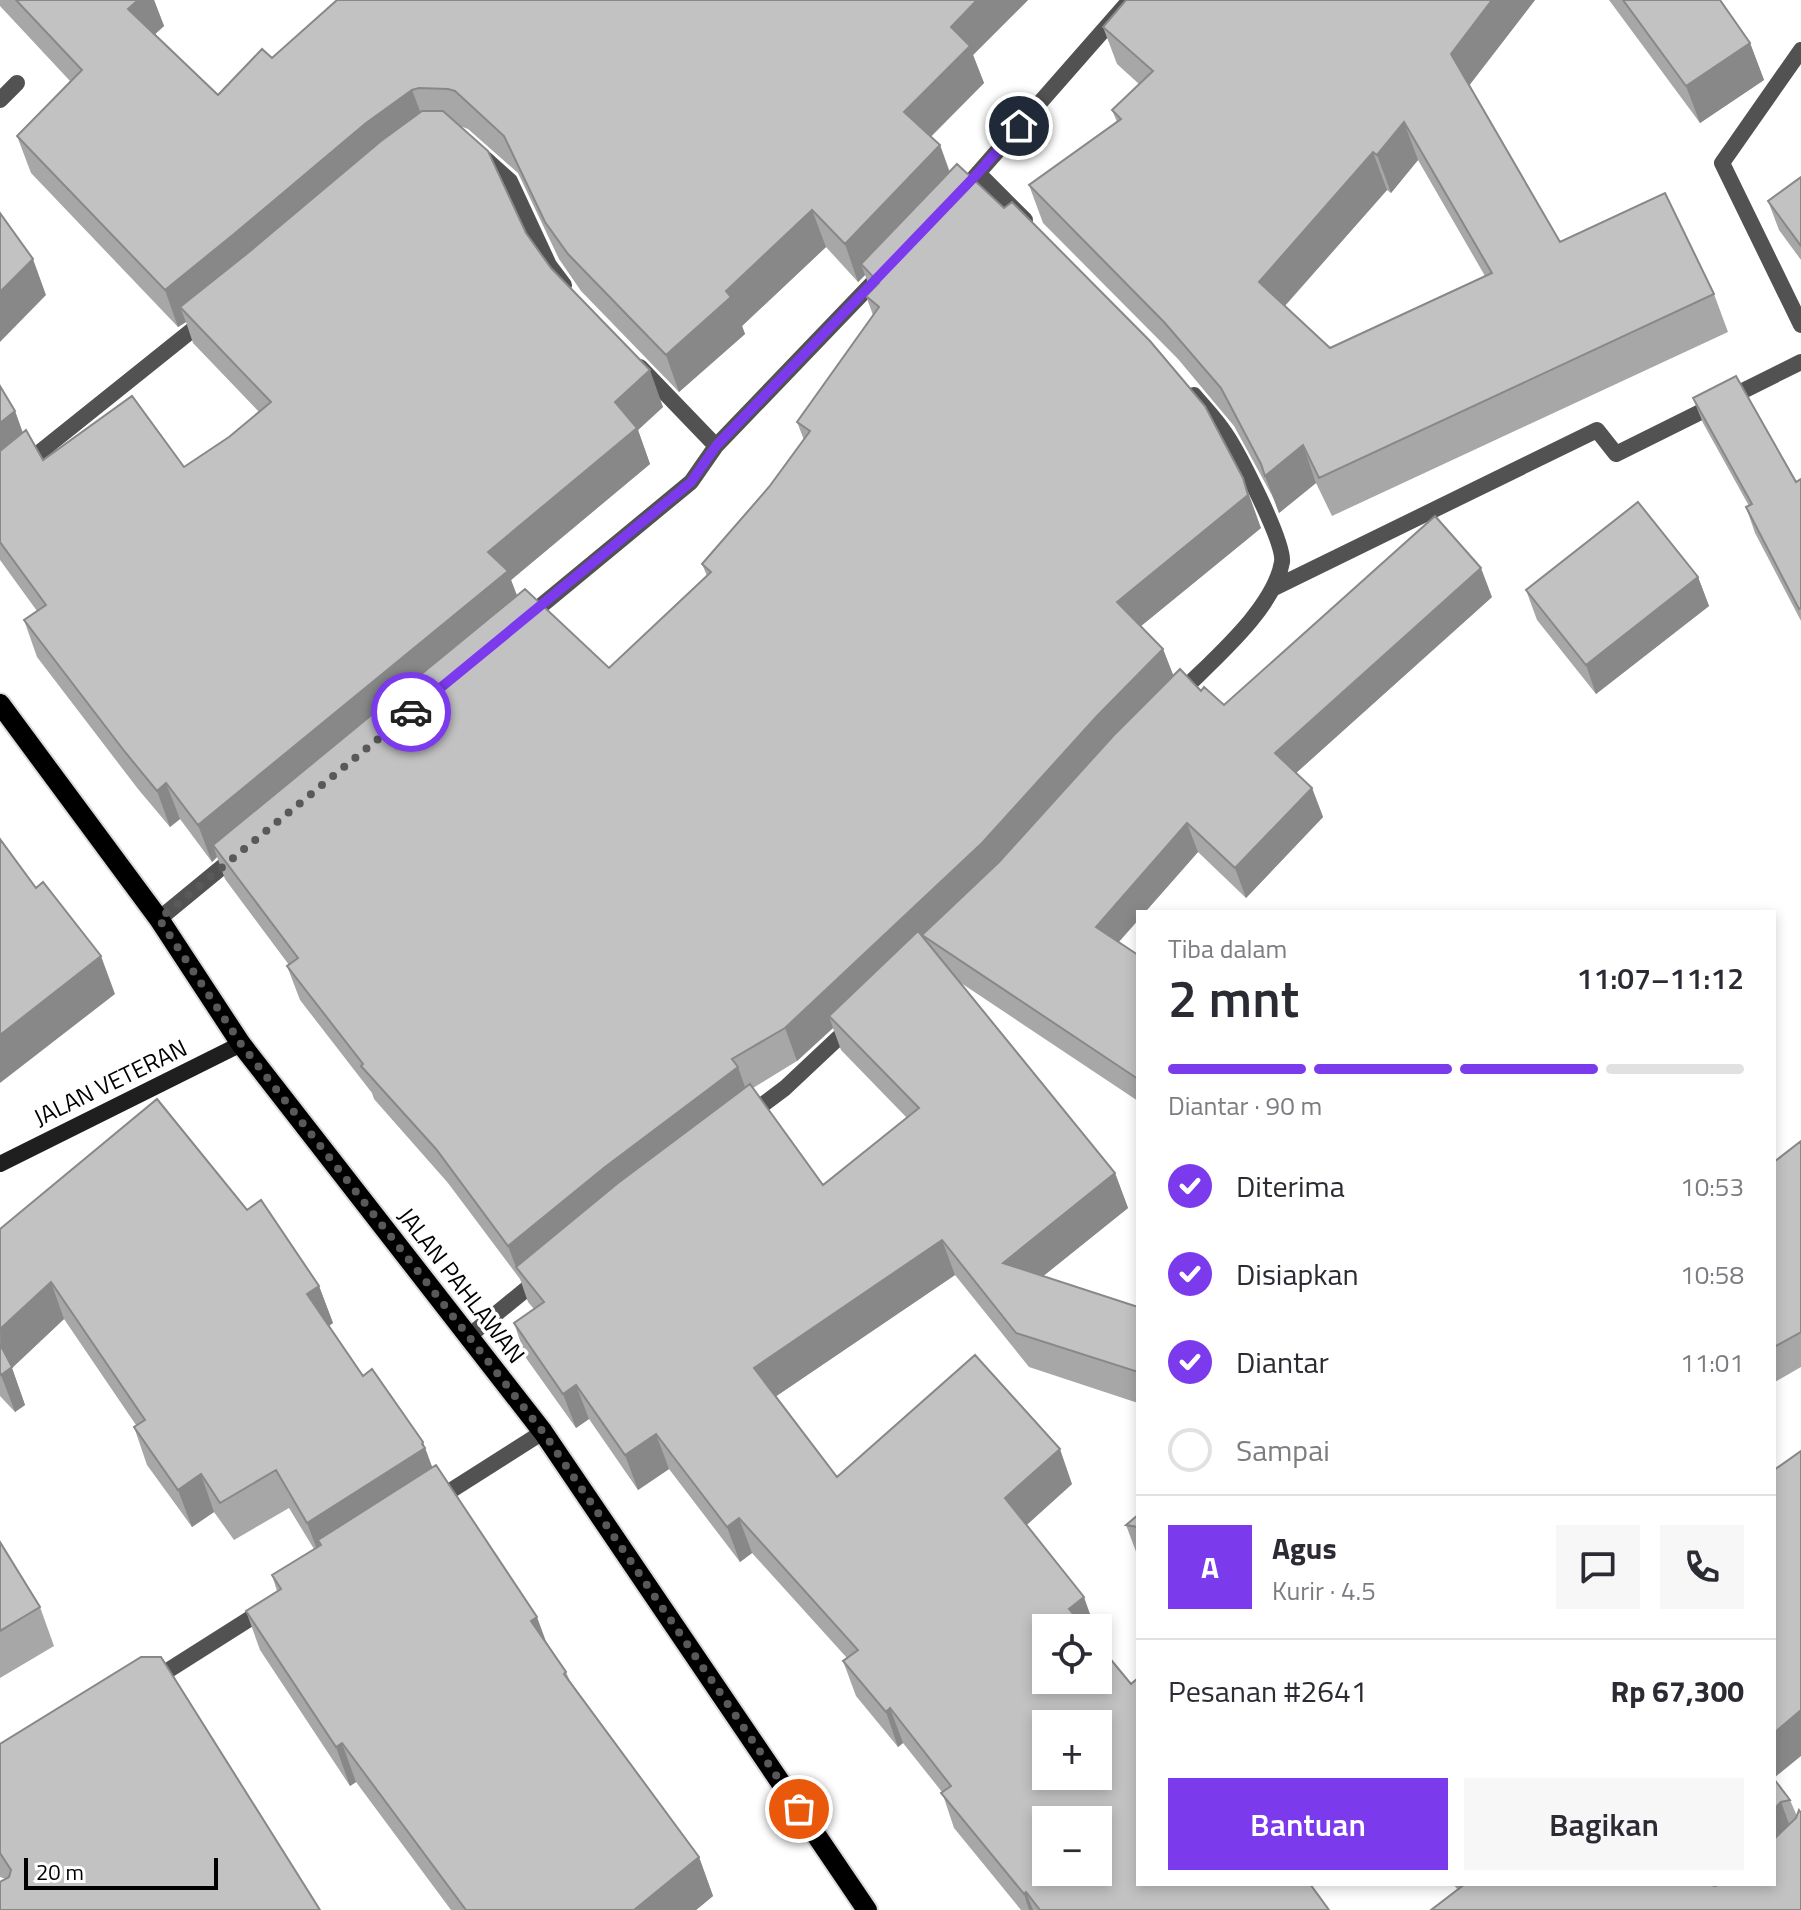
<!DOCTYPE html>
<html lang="id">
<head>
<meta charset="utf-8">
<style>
  body { margin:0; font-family:"Titillium Web",sans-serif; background:#f7f7f7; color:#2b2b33; height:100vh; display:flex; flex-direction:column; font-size:30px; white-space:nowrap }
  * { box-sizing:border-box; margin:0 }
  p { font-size:26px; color:#7c7c81 }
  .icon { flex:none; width:44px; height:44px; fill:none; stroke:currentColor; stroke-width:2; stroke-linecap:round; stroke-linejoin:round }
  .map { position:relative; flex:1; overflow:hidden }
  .drawer { position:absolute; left:1136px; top:910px; width:640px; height:976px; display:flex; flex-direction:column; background:#fff; border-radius:0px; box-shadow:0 4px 12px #0003 }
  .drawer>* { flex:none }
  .buttons { position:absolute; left:1032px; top:1614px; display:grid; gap:16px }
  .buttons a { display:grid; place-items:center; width:80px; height:80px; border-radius:0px; background:#fff; box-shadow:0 4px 12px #0003; font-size:40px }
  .scale { position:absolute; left:24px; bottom:20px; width:194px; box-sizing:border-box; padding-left:8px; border:4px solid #000; border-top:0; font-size:22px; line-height:28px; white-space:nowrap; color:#000; -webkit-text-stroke:6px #fff; paint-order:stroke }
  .pin { position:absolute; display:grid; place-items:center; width:68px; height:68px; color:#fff; margin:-34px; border:4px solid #fff; border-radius:50%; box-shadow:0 2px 8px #0007 }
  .courier { position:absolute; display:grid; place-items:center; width:80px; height:80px; margin:-40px; border:6px solid #7c3aed; border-radius:50%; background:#fff; color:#222; box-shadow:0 2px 10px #0007 }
  .headline em { font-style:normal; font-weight:600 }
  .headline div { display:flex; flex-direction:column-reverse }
  .headline { display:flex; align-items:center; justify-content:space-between; height:136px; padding:0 32px }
  h1 { font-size:52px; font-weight:600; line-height:60px }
  .bar { display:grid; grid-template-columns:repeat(4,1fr); gap:12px 8px; align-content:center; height:96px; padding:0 32px }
  .bar i { height:10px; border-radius:6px; background:#e1e1e2 }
  .bar .active { background:#7c3aed }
  .bar p { grid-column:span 4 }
  .line { display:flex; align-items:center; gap:20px; padding:0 32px; border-top:2px solid #e1e1e2 }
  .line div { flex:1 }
  .round { display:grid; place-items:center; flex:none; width:84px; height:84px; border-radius:0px; background:#f7f7f7 }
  ol { padding:0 32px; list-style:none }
  li { display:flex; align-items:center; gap:24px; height:88px }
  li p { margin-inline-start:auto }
  li .icon { padding:8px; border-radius:50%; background:#7c3aed; color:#fff; stroke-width:4 }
  li:last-child { color:#7c7c81 }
  li i { width:44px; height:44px; border:4px solid #e1e1e2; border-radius:50% }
  .action { display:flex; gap:16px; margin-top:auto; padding:16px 32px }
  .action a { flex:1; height:92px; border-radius:0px; background:#7c3aed; color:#fff; font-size:32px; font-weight:600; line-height:92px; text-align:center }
  .action a+a { background:#f7f7f7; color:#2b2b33 }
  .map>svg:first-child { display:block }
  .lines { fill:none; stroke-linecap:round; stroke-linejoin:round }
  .primary-casing { stroke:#dbdbdb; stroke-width:24 }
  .lane { stroke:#525252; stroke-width:16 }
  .street { stroke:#525252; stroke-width:16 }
  .secondary { stroke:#1f1f1f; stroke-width:16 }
  .primary { stroke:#000; stroke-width:20 }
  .wall { fill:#a7a7a7; fill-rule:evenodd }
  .shaded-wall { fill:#888 }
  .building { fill:#c2c2c2; stroke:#888; stroke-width:2; fill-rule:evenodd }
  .done { stroke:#595959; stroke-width:8; stroke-dasharray:0 14.4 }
  .route { stroke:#7c3aed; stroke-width:10 }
  .labels { text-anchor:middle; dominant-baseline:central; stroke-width:7; stroke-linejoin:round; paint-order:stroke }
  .street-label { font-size:24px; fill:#000; stroke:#fff }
</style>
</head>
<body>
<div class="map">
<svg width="1801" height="1910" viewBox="0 0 1801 1910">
  <rect width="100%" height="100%" fill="#fff"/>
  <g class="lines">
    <defs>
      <path id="primary" d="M 0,704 L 159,919 L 241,1044 L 543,1432 L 867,1910"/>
    </defs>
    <!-- primary casing -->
    <use href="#primary" class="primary-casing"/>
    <!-- lane -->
    <path class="lane" d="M 0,100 L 17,83"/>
    <!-- street -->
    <path class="street" d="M 1801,50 L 1722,163 L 1801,325
      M 481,155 L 510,181 L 549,265 L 564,285
      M 978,173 L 1025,220
      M 972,180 L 1130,0
      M 640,367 L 716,446
      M 0,484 L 206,319
      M 1274,588 L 1597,430 L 1616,454 L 1801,362
      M 525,619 L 691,482 L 716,446 L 884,271
      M 1177,696 C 1210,662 1274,610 1282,562 C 1285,543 1238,452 1225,433 C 1216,419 1204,407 1194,395
      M 159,919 L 238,854
      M 749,1115 L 785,1088 L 852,1025
      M 469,1336 L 541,1277
      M 436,1500 L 543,1432
      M 153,1680 L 265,1609"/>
    <!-- secondary -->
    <path class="secondary" d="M 0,1164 L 241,1044"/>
    <!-- primary -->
    <use href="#primary" class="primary"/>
  </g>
  <!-- wall -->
  <path class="wall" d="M 0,0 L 154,0 L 164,26 L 155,34 L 218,95 L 272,58 L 337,0 L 1028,0 L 973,55 L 984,83 L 931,137 L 940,145 L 950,172 L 1261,528 L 1141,626 L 1163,649 L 1173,676 L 1201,691 L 1224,705 L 1492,597 L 1296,773 L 1312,788 L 1323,817 L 1246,898 L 1198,852 L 1119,942 L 1138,955 L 1138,1101 L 961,983 L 1115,1173 L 1128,1208 L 1043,1276 L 1138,1307 L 1138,1403 L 1029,1367 L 955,1275 L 775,1397 L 837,1477 L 1072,1484 L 1026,1525 L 1046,1628 L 1131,1684 L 1329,1910 L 1021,1910 L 954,1828 L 942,1792 L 903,1743 L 898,1747 L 856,1696 L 843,1661 L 847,1658 L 752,1553 L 740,1562 L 669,1469 L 638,1490 L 589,1419 L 576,1428 L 526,1358 L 514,1323 L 534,1309 L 528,1302 L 520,1279 L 448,1183 L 374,1099 L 372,1093 L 300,1000 L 287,966 L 289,965 L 225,879 L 217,857 L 212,862 L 180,819 L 170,827 L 138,789 L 37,657 L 24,620 L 37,611 L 0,560 L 0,386 L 15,411 L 23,433 L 43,460 L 184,467 L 229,437 L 259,412 L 193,343 L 186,322 L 178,327 L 31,173 L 17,136 L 70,81 L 0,6 ZM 460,126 L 468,129 L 518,173 L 559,259 L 581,291 L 679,392 L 745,334 L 742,326 L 826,247 L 858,282 L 865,275 L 871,291 L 866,296 L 873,315 L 797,422 L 804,440 L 769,487 L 702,564 L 707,576 L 609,668 L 517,595 L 511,580 L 650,464 L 638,430 L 663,407 L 551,268 L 526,233 ZM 833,1028 L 841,1050 L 907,1118 L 823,1185 L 753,1088 L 797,1061 Z
    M 1126,0 L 1535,0 L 1469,85 L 1560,242 L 1714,294 L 1728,332 L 1332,516 L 1316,483 L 1279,513 L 1275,501 L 1234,426 L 1178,359 L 1043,223 L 1029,185 L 1117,122 L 1112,110 L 1139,84 L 1117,64 L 1103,27 ZM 1418,160 L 1485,276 L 1330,348 L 1285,306 L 1387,190 L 1391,193 Z
    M 1609,0 L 1720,0 L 1750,43 L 1764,80 L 1700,123 Z
    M 1801,177 L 1801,260 L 1779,230 L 1768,201 Z
    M 1693,398 L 1796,482 L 1801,479 L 1801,621 L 1755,533 L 1746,507 L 1749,506 L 1703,423 Z
    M 1698,577 L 1709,606 L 1596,694 L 1537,620 L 1526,590 Z
    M 1801,1141 L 1801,1367 L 1775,1382 L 1774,1162 Z
    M 247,1210 L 319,1286 L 333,1323 L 329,1326 L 363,1376 L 432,1468 L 566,1672 L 570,1681 L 699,1857 L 713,1896 L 696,1910 L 451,1910 L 356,1782 L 350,1786 L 260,1650 L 246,1611 L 277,1591 L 272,1575 L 314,1549 L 289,1508 L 234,1540 L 214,1512 L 192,1527 L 147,1465 L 134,1427 L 136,1425 L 64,1319 L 12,1368 L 25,1405 L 15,1412 L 0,1396 L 0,1229 Z
    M 1138,1515 L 1138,1557 L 1126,1525 Z
    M 0,1542 L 40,1607 L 54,1646 L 0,1678 Z
    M 0,1744 L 320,1910 L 1,1882 L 6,1879 L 0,1877 Z
    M 1774,1779 L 1790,1800 L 1797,1816 L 1801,1910 L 1458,1890 L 1453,1884 L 1774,1884 Z"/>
  <!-- shaded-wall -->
  <path class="shaded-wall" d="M 138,0 L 154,0 L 164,26 L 142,46 L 128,9 Z
    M 977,0 L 1028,0 L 973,55 L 984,83 L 918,149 L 904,112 L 951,27 Z
    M 1492,0 L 1535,0 L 1465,91 L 1451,54 Z
    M 1750,43 L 1764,80 L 1700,123 L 1686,86 Z
    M 412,90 L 426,127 L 180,307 L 186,322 L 178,327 L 165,290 L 366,123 Z
    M 1404,122 L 1418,160 L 1391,193 L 1377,155 Z
    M 940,145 L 953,183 L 861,264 L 865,275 L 858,282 L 845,244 Z
    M 1373,152 L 1387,190 L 1273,319 L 1259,282 Z
    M 812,210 L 826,247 L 742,326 L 745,334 L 679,392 L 666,355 L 726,291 Z
    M 33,259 L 46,295 L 0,342 L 0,292 Z
    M 650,370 L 663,407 L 638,430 L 650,464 L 511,580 L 521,607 L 213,845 L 217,857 L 212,862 L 198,825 L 488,552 L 615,402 Z
    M 15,411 L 28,448 L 0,470 L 0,423 Z
    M 1303,445 L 1316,483 L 1279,513 L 1265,476 Z
    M 1243,478 L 1261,528 L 1130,635 L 1117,602 Z
    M 1481,568 L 1492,597 L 1286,782 L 1275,753 Z
    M 1698,577 L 1709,606 L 1596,694 L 1586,665 Z
    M 1163,649 L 1176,682 L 994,876 L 922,935 L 829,1016 L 833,1028 L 797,1061 L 785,1028 Z
    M 166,783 L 180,819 L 170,827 L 157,791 Z
    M 1312,788 L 1323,817 L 1246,898 L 1235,868 Z
    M 1187,823 L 1198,852 L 1145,912 L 1138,912 L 1138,920 L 1106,956 L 1096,927 Z
    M 101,956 L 115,994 L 0,1083 L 0,1035 Z
    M 738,1067 L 750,1101 L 516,1267 L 508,1246 L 605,1167 Z
    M 1115,1173 L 1128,1208 L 1016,1298 L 1003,1263 Z
    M 942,1240 L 955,1275 L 766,1403 L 754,1368 Z
    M 51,1282 L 64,1319 L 12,1368 L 25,1405 L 15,1412 L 1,1375 L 0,1329 Z
    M 319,1286 L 333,1323 L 320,1332 L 307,1294 Z
    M 576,1385 L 589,1419 L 576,1428 L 563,1394 Z
    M 656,1434 L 669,1469 L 638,1490 L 625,1455 Z
    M 423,1442 L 437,1480 L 321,1545 L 318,1540 L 325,1558 L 321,1560 L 307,1523 Z
    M 1060,1449 L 1072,1484 L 1018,1533 L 1005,1498 Z
    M 201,1474 L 214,1512 L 192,1527 L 178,1490 Z
    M 739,1518 L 752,1553 L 740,1562 L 727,1527 Z
    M 1084,1597 L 1095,1628 L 1076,1628 L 1069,1609 Z
    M 537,1617 L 551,1655 L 531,1621 Z
    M 890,1708 L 903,1743 L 898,1747 L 886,1712 Z
    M 1801,1710 L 1801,1756 L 1774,1778 L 1774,1733 Z
    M 342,1743 L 356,1782 L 350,1786 L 336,1747 Z
    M 1781,1802 L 1794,1837 L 1774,1855 L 1774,1809 Z
    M 699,1857 L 713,1896 L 696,1910 L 634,1910 Z
    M 1026,1892 L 1033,1910 L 1029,1910 L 1024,1894 Z"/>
  <!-- building -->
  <path class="building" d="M 16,0 L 138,0 L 128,9 L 218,95 L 262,49 L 272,58 L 337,0 L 977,0 L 951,27 L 970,46 L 904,112 L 940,145 L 845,244 L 812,210 L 726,291 L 731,297 L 666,355 L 568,254 L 545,222 L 504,136 L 455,91 L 448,89 L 419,88 L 412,90 L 366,123 L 234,234 L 165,290 L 17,136 L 82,70 Z
    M 1126,0 L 1492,0 L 1451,54 L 1560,242 L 1665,193 L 1714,294 L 1319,478 L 1303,445 L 1265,476 L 1261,464 L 1221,388 L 1164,322 L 1029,185 L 1121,119 L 1112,110 L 1153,71 L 1103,27 ZM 1404,122 L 1492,273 L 1330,348 L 1259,282 L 1373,152 L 1377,155 Z
    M 1623,0 L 1720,0 L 1750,43 L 1686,86 Z
    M 422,111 L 443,111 L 488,151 L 526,233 L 551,268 L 650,370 L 615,402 L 637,428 L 488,552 L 508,571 L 198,825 L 166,783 L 157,791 L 125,752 L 24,620 L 46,605 L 0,542 L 0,451 L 26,430 L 43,460 L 132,396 L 184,467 L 229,437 L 271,402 L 180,307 L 249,252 L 381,141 Z
    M 957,164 L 1004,208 L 1012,202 L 1150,341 L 1205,406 L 1243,478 L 1248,495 L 1117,602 L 1163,649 L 1097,716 L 982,843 L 785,1028 L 732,1059 L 738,1067 L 605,1167 L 508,1246 L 436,1149 L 361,1066 L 363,1064 L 287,966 L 298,958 L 213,845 L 525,589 L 609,668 L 711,572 L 702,564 L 769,487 L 810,431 L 797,422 L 879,307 L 866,296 L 879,283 L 861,264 Z
    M 1801,177 L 1801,246 L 1768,201 Z
    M 0,213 L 33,259 L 0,292 Z
    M 1736,376 L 1796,482 L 1801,479 L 1801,608 L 1799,609 L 1746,507 L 1752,504 L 1693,398 Z
    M 0,386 L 15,411 L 0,423 Z
    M 1638,502 L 1698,577 L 1586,665 L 1526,590 Z
    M 1435,516 L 1481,568 L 1275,753 L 1312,788 L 1235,868 L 1187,823 L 1096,927 L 1138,955 L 1138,1079 L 922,935 L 999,862 L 1114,735 L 1180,669 L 1201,691 L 1204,687 L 1224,705 Z
    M 0,839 L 36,888 L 43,882 L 101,956 L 0,1035 Z
    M 918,931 L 1115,1173 L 1003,1263 L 1138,1307 L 1138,1372 L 1016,1333 L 942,1240 L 754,1368 L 837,1477 L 975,1355 L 1060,1449 L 1005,1498 L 1084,1597 L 1069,1609 L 1085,1628 L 1046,1628 L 1046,1680 L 1098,1680 L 1098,1644 L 1131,1684 L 1138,1678 L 1138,1884 L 1310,1884 L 1329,1910 L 1040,1910 L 1026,1892 L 1024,1894 L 941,1793 L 951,1786 L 890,1708 L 886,1712 L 843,1661 L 858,1650 L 739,1518 L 727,1527 L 656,1434 L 625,1455 L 576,1385 L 563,1394 L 514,1323 L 544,1302 L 516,1267 L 618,1183 L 750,1084 L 823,1185 L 919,1108 L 829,1016 ZM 1046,1724 L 1098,1724 L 1098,1776 L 1046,1776 ZM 1046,1820 L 1098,1820 L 1098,1872 L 1046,1872 Z
    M 157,1099 L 247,1210 L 261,1200 L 319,1286 L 307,1294 L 363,1376 L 372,1369 L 423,1442 L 422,1444 L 425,1448 L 307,1523 L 276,1470 L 220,1503 L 201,1474 L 178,1490 L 134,1427 L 145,1420 L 51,1282 L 0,1329 L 0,1229 Z
    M 1801,1141 L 1801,1332 L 1774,1347 L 1774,1162 Z
    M 0,1344 L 12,1367 L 1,1375 L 0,1373 Z
    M 1801,1451 L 1801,1710 L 1774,1733 L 1774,1470 Z
    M 436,1465 L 537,1617 L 531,1621 L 566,1672 L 564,1674 L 699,1857 L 634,1910 L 466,1910 L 342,1743 L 336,1747 L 246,1611 L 281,1589 L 272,1575 L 321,1545 L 318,1540 Z
    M 1138,1515 L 1138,1527 L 1126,1525 Z
    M 0,1542 L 40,1607 L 0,1631 Z
    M 141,1657 L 161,1657 L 320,1910 L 0,1910 L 0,1882 L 9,1877 L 11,1870 L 0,1853 L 0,1744 Z
    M 1774,1779 L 1790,1800 L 1781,1802 L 1774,1809 Z
    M 1799,1810 L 1801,1813 L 1801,1910 L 1431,1910 L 1465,1884 L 1708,1884 L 1715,1886 L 1721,1884 L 1774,1884 L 1774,1839 L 1796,1818 Z"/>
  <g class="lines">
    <!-- done -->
    <path class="done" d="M 411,712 L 159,919 L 241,1044 L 543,1432 L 799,1809"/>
    <!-- route -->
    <path class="route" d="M 411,712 L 691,482 L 716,446 L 978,173 L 1019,126"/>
  </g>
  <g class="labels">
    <!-- street labels -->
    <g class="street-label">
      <text transform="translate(110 1082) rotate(-26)">JALAN VETERAN</text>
      <text transform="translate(462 1285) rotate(52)">JALAN PAHLAWAN</text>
    </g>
  </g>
</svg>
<div class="buttons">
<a><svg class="icon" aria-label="locate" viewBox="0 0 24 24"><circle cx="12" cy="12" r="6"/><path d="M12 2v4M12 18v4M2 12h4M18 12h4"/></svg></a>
<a>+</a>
<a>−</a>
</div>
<div class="scale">20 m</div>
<div class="pin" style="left:799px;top:1809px;background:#ea580c"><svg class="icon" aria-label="bag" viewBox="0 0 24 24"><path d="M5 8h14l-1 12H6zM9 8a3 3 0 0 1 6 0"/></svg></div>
<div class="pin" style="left:1019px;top:126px;background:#1f2937"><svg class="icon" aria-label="home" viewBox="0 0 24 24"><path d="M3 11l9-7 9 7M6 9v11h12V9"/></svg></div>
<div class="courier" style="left:411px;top:712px"><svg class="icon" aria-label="car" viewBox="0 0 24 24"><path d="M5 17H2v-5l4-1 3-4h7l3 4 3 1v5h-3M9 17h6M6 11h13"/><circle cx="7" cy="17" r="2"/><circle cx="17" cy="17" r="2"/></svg></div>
<section class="drawer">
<div class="headline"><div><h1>2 mnt</h1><p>Tiba dalam</p></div><em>11:07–11:12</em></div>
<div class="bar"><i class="active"></i><i class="active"></i><i class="active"></i><i></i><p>Diantar · 90 m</p></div>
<ol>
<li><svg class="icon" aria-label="check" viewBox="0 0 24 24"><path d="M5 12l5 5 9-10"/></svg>Diterima<p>10:53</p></li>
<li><svg class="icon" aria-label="check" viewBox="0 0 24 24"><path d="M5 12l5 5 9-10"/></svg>Disiapkan<p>10:58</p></li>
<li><svg class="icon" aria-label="check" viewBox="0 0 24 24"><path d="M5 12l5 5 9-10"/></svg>Diantar<p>11:01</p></li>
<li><i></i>Sampai</li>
</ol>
<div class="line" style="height:144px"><b class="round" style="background:#7c3aed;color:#fff">A</b><div><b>Agus</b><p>Kurir · 4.5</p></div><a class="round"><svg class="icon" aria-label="chat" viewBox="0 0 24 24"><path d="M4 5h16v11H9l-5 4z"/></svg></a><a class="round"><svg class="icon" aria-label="phone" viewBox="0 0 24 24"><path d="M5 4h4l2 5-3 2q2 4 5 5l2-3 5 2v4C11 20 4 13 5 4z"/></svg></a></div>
<div class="line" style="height:104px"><div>Pesanan #2641</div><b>Rp 67,300</b></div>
<div class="action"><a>Bantuan</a><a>Bagikan</a></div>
</section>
</div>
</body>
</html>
